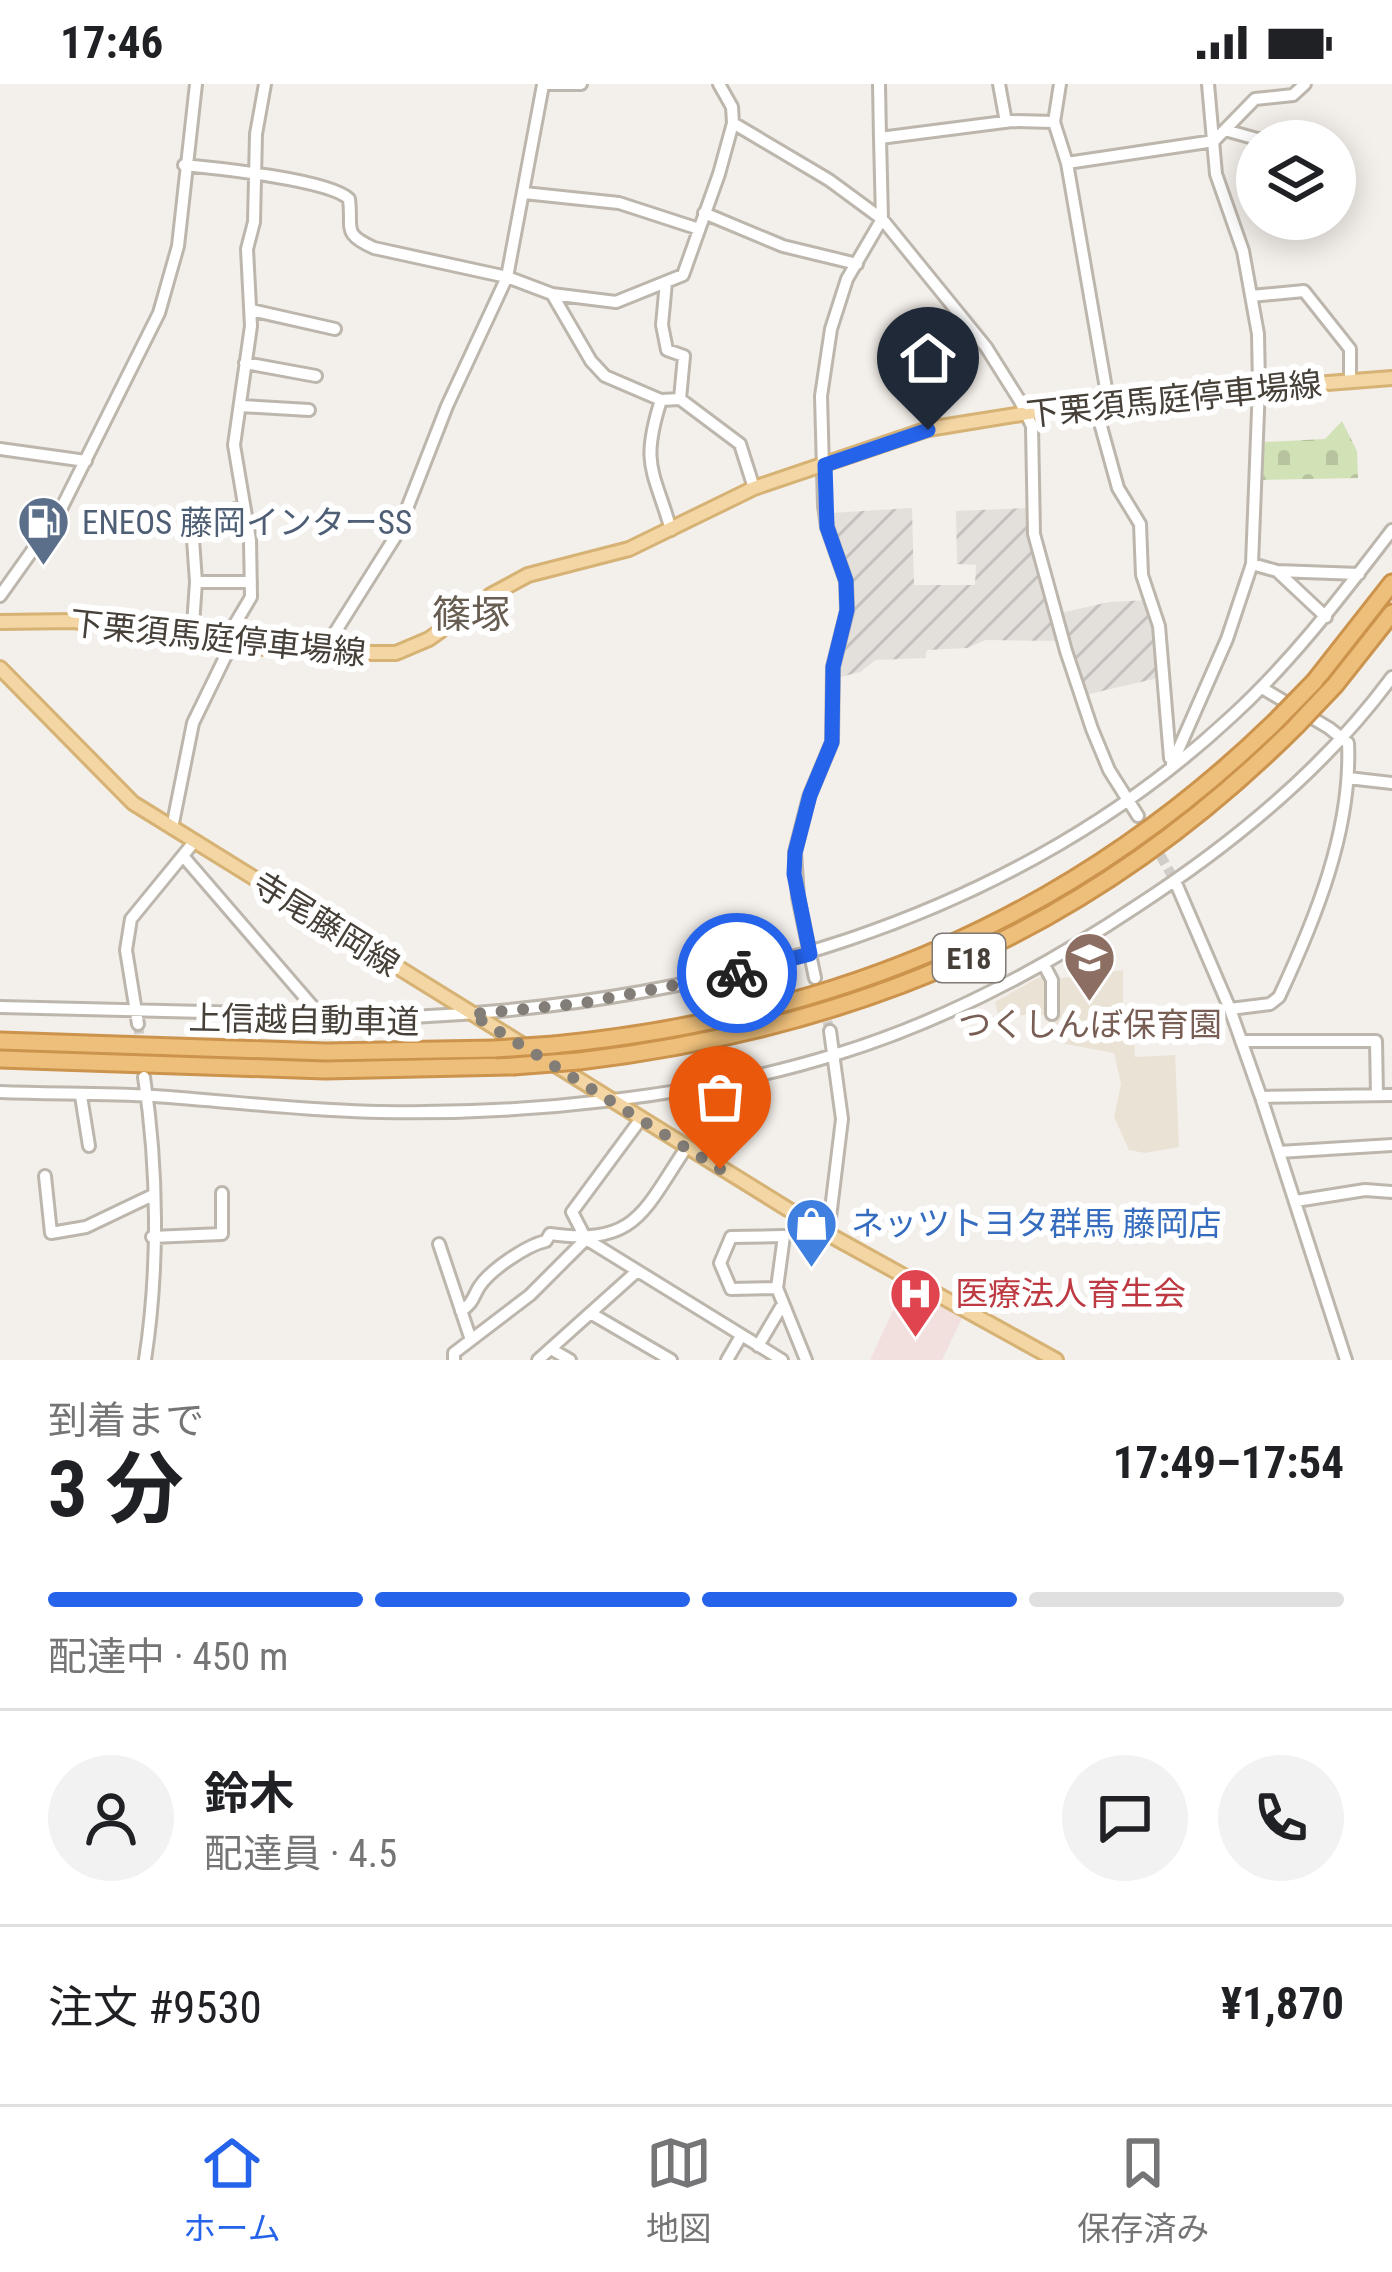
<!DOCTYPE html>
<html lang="ja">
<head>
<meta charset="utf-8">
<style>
  body { margin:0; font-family:"Roboto Condensed","Noto Sans JP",sans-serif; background:#f2f2f2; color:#202124; height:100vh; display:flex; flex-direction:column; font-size:45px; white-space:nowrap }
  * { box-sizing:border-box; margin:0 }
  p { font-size:39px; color:#757577 }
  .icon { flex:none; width:66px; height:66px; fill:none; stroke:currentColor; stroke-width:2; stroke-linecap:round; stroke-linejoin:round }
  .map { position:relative; height:1276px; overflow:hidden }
  .panel { display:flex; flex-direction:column; background:#fff; flex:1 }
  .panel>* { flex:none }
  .buttons { position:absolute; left:1236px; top:36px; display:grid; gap:24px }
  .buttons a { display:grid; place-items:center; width:120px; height:120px; border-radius:50%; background:#fff; box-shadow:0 6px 30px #0003; font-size:60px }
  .pin { position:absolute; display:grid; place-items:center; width:102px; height:102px; color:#fff; margin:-123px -51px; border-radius:50% 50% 50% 0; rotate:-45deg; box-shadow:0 0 12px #0007 }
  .pin .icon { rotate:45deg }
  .courier { position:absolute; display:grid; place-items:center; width:120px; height:120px; margin:-60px; border:9px solid #2563eb; border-radius:50%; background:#fff; color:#222; box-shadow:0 3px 15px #0007 }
  .head em { font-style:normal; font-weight:700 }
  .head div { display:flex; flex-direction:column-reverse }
  .head { display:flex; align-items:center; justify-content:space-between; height:204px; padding:0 48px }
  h1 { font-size:78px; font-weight:700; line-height:90px }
  .bar { display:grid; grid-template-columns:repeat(4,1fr); gap:18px 12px; align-content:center; height:144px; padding:0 48px }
  .bar i { height:15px; border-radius:9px; background:#e0e0e0 }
  .bar .selected { background:#2563eb }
  .bar p { grid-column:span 4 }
  .line { display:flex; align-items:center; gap:30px; padding:0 48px; border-top:3px solid #e0e0e0 }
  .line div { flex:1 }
  .round { display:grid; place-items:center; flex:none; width:126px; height:126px; border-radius:63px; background:#f2f2f2 }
  .status { display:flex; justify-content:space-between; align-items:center; height:84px; padding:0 60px; background:#fff; direction:ltr }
  .status svg { height:33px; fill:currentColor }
  .dock { display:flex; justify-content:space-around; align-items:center; height:168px; border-top:3px solid #e0e0e0; background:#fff; font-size:33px; color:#757577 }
  .dock a { display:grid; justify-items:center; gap:6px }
  .dock .selected { color:#2563eb }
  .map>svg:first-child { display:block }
  .industrial { fill:url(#industrial-furrows) }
  .education { fill:#eae3d5 }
  .medical { fill:#f2e0df }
  .cemetery { fill:url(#cemetery-stones) }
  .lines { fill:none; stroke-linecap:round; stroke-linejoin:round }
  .minor-tunnel { stroke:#d0ccc7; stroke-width:10; stroke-dasharray:10 5; stroke-linecap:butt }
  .minor-casing { stroke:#bdb6ad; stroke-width:16 }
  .major-casing { stroke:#d6b275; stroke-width:18 }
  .highway-casing { stroke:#cb934b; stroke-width:21 }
  .minor { stroke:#fff; stroke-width:10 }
  .major { stroke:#f3d6a3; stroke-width:12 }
  .highway { stroke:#edbf7b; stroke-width:15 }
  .highway-bridge-casing { stroke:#cb934b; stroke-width:21; stroke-linecap:butt }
  .highway-bridge { stroke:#edbf7b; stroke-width:15 }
  .done { stroke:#837d77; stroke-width:12; stroke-dasharray:0 21.6 }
  .route { stroke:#2563eb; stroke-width:15 }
  .labels { text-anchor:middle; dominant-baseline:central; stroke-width:12; stroke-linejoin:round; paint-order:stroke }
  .shield { fill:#fff; stroke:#7e7974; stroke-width:3 }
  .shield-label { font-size:30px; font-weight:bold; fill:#464039 }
  .street-label { font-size:33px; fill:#464039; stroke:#fff }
  .service-label { font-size:33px; fill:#4e5e75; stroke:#fff; text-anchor:start }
  .education-label { font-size:33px; fill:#785e54; stroke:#fff }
  .shop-label { font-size:33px; fill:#366cbe; stroke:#fff; text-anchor:start }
  .health-label { font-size:33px; fill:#be3a42; stroke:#fff; text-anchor:start }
  .quarter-label { font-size:39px; fill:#675d51; stroke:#fff }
</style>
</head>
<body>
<div class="status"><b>17:46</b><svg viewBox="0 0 49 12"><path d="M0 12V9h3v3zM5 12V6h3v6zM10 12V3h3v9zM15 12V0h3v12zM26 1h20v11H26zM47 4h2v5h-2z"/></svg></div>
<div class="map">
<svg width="1392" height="1276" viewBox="0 0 1392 1276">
  <defs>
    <pattern id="industrial-furrows" width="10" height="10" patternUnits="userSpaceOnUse" patternTransform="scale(3)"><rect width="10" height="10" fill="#e3dfdb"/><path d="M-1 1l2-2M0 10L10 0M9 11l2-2" fill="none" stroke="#c4c0bd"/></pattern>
    <pattern id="cemetery-stones" width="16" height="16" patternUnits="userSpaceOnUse" patternTransform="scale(3)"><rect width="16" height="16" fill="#d2e2b7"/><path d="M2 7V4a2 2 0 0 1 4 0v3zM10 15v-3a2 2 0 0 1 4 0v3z" fill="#b6c39e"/></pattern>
  </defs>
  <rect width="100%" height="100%" fill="#f3efea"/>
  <!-- industrial -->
  <path class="industrial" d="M 912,424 L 914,501 L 975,501 L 976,481 L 957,480 L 956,427 L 1029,424 L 1061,557 L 986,556 L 967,564 L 927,566 L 925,574 L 876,576 L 860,588 L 837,594 L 853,503 L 831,429 Z
    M 1149,516 L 1162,593 L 1085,611 L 1061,529 L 1109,518 Z"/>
  <!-- education -->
  <path class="education" d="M 1123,886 L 1123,920 L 1132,929 L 1135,973 L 1175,971 L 1179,1063 L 1145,1069 L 1129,1066 L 1114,1033 L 1121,1000 L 1114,969 L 1055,958 L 1054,931 L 998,931 L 995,918 L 1045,890 L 1055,895 Z"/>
  <!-- medical -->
  <path class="medical" d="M 904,1203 L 962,1234 L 942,1276 L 870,1276 Z"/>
  <!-- cemetery -->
  <path class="cemetery" d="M 1342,337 L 1357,367 L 1358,394 L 1263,396 L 1264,358 L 1325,355 Z"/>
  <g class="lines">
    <!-- minor-tunnel -->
    <path class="minor-tunnel" d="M 1138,732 L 1175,797
      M 815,894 L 830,947
      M 138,940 L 144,993"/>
    <defs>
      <path id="minor" d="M 543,0 L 581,0
        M 719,0 L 732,23 L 733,39 L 829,96 L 882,135 L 986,263 L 1020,317 L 1032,342 L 1034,450 L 1066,567 L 1092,645 L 1109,686 L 1138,732
        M 879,0 L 880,54 L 1012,37 L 1054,38 L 1067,79 L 1214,57 L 1255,15 L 1293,11 L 1305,0
        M 999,0 L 1006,38
        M 1054,38 L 1060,0
        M 1225,46 L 1257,55 L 1305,55
        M 1067,79 L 1108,316
        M 184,81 C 216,84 330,96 349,115 C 353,145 341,149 374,164 L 507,193 L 552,210 L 591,277 L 605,292 L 661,316 L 680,315 L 740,360 L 754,404
        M 524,109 L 619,119 L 699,145
        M 704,129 L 783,162 L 857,180
        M 666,198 L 662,241 L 667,266 L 684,272 L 680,315
        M 552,210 L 616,218 L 683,191 L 719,90 L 733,39
        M 1251,212 L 1304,207 L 1350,265 L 1350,298
        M 251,226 L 335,245
        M 245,279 L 316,292
        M 661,316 C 640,382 654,386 671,446
        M 1094,317 L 1118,404 L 1140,440 L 1142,491 L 1159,542 L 1170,674
        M 241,322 L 309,326
        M 0,365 L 86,377
        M 1252,480 L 1277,487 L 1326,533
        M 1277,487 L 1359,490
        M 196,498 L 251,498
        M 0,512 L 59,429 L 159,229 L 178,162 L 196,0
        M 192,555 L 196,498 L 192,441 L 244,422
        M 223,560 L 251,513 L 250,456 L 234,361 L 251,242 L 247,165 L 254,138 L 256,50 L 265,0
        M 322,569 L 397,450 L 447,322 L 507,193 L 543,1
        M 1172,680 L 1227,555 L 1252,480 L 1259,302 L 1258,250 L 1243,167 L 1216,90 L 1208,0
        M 1348,694 L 1392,699
        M 172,744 L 193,639 L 231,561
        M 183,772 L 314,924 L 314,931
        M 1175,797 L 1230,925 L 1261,1013 L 1346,1276
        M 1044,881 L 1052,896 L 1052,930
        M 815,894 L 798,813 L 795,768 L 809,713 L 832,658 L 833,583 L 847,527 L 846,497 L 827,443 L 824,422 L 821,312 L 831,245 L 847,195 L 882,135 L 880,54
        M 0,923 L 412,933 C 709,919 1010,839 1232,632 C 1293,576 1342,511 1392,446
        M 1230,925 L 1270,920 L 1279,913 C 1315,836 1352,746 1348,659 L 1329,644 L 1262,604
        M 138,940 L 126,866 L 131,835 L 194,758
        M 1241,957 L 1376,957 L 1377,1011
        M 144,993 C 158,1084 159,1185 145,1276
        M 0,1008 C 51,1010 103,1009 154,1012 C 229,1017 305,1027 380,1028 C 523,1031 701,1013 837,970 C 945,937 1044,884 1137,822 C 1231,761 1325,684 1392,593
        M 81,1012 L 89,1062
        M 1261,1013 L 1392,1011
        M 640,1036 L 572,1128 L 586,1155 L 782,1276
        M 1279,1068 L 1392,1061
        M 45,1092 L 51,1149 L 86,1143 L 153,1111
        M 1296,1117 L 1365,1106 L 1392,1108
        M 828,1150 L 842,1035 L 830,947
        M 152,1153 L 222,1150 L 222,1109
        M 439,1160 L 471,1256
        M 777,1204 L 731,1205 L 720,1179 L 731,1153 L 784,1152 L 777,1204 L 806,1276
        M 461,1227 C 473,1219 472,1215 479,1203 C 490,1186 527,1161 546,1157 L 550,1150 C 636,1162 643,1128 686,1064
        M 592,1230 L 671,1276
        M 758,1262 L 781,1223
        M 551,1265 L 570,1276
        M 454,1276 L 454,1269 L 530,1211 L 586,1155
        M 538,1276 L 635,1189
        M 727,1276 L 741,1252"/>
      <path id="major" d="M 0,538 L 74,537 L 231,561 L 322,569 L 396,569 L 429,555 L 491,511 L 528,491 L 629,465 L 754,404 L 928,345 L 1108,316 L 1392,294
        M 0,584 L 133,719 L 828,1150 L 1056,1276"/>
      <path id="highway" d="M 1315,597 L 1392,499
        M 1335,601 L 1392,529
        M 0,957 L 326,968 L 495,965
        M 554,961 C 835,933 1071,836 1275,638
        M 0,975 L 325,986 L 513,982
        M 579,977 C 863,943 1093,845 1297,641"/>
    </defs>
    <!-- minor casing -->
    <use href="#minor" class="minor-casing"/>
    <!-- major casing -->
    <use href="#major" class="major-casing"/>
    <!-- highway casing -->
    <use href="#highway" class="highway-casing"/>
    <!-- minor -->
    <use href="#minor" class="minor"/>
    <!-- major -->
    <use href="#major" class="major"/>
    <!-- highway -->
    <use href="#highway" class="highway"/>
    <defs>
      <path id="highway-bridge" d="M 1275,638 L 1315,597
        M 1297,641 L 1335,601
        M 495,965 L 554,961
        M 513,982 L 579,977"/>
    </defs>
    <!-- highway-bridge casing -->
    <use href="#highway-bridge" class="highway-bridge-casing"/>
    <!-- highway-bridge -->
    <use href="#highway-bridge" class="highway-bridge"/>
  </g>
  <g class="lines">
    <!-- done -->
    <path class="done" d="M 720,1085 L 471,930 L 578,920 L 737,889"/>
    <!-- route -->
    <path class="route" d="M 737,889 L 810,870 L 794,790 L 795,769 L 810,711 L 832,658 L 833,583 L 847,526 L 846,497 L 827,443 L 825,381 L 928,346"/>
  </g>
  <!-- icons -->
  <defs>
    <symbol id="fuel-pin" viewBox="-11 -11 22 30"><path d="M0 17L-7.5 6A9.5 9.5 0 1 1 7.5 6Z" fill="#5c6f8a" stroke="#fff"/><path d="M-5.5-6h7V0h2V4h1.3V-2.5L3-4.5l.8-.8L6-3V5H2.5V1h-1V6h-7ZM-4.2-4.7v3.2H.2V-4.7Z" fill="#fff"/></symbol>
    <symbol id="school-pin" viewBox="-11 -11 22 30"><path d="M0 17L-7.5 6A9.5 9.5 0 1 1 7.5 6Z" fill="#8d6e63" stroke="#fff"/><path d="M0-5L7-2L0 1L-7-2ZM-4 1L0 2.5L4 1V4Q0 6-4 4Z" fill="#fff"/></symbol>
    <symbol id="shop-pin" viewBox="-11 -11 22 30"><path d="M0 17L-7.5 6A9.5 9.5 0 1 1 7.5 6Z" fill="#3f7fe0" stroke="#fff"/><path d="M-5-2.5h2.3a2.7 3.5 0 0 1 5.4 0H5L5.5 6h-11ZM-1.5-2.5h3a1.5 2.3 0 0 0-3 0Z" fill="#fff"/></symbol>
    <symbol id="hospital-pin" viewBox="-11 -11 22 30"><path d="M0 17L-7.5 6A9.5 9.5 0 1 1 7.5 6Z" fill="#e0444e" stroke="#fff"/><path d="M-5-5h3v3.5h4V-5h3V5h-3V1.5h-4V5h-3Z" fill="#fff"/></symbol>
  </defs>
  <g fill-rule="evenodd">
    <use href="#fuel-pin" x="14" y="408" width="59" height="81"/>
    <use href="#school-pin" x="1060" y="844" width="59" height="81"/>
    <use href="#shop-pin" x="782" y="1110" width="59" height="81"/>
    <use href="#hospital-pin" x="886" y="1180" width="59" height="81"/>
  </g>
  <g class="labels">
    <!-- shield labels -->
    <rect class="shield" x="933" y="850" width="72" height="48" rx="9"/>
    <g class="shield-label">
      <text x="969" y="874">E18</text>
    </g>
    <!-- street labels -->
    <g class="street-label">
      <text transform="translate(1174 315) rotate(-6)">下栗須馬庭停車場線</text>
      <text transform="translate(218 554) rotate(6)">下栗須馬庭停車場線</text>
      <text transform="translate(326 840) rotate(32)">寺尾藤岡線</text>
      <text transform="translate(304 936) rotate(1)">上信越自動車道</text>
    </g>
    <!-- service labels -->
    <g class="service-label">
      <text x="82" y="438">ENEOS 藤岡インターSS</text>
    </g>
    <!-- education labels -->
    <g class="education-label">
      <text x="1090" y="940">つくしんぼ保育園</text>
    </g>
    <!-- shop labels -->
    <g class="shop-label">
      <text x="851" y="1139">ネッツトヨタ群馬 藤岡店</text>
    </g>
    <!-- health labels -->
    <g class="health-label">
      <text x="955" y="1209">医療法人育生会</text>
    </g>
    <!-- quarter labels -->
    <g class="quarter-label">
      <text x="471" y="531">篠塚</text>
    </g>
  </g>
</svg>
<div class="buttons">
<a><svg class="icon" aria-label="layers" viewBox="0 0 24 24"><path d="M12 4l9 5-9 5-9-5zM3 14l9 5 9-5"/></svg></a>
</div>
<div class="pin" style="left:720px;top:1085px;background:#ea580c"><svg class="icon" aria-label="bag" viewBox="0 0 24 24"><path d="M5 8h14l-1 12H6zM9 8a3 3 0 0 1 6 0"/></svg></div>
<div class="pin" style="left:928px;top:346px;background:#1f2937"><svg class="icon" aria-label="home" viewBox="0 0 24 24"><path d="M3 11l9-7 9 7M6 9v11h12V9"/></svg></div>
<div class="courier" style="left:737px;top:889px"><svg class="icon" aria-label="bike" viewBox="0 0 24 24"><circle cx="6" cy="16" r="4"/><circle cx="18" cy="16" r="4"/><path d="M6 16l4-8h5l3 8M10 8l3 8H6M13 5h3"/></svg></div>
</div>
<section class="panel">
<div class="head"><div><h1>3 分</h1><p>到着まで</p></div><em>17:49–17:54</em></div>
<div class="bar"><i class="selected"></i><i class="selected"></i><i class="selected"></i><i></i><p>配達中 · 450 m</p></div>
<div class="line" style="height:216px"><a class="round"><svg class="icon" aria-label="person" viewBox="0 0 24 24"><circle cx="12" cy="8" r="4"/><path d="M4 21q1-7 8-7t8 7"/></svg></a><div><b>鈴木</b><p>配達員 · 4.5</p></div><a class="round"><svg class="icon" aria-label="chat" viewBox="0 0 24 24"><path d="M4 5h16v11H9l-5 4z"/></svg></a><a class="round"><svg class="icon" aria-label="phone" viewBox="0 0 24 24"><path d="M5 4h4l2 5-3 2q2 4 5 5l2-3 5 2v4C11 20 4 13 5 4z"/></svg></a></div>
<div class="line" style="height:156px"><div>注文 #9530</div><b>¥1,870</b></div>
</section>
<nav class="dock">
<a class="selected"><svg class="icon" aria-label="home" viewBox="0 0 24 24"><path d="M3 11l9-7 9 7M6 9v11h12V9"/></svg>ホーム</a>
<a><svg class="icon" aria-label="map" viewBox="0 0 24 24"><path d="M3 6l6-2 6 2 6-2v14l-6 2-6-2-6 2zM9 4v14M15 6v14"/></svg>地図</a>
<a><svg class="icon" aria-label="saved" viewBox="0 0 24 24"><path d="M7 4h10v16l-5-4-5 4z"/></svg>保存済み</a>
</nav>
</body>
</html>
